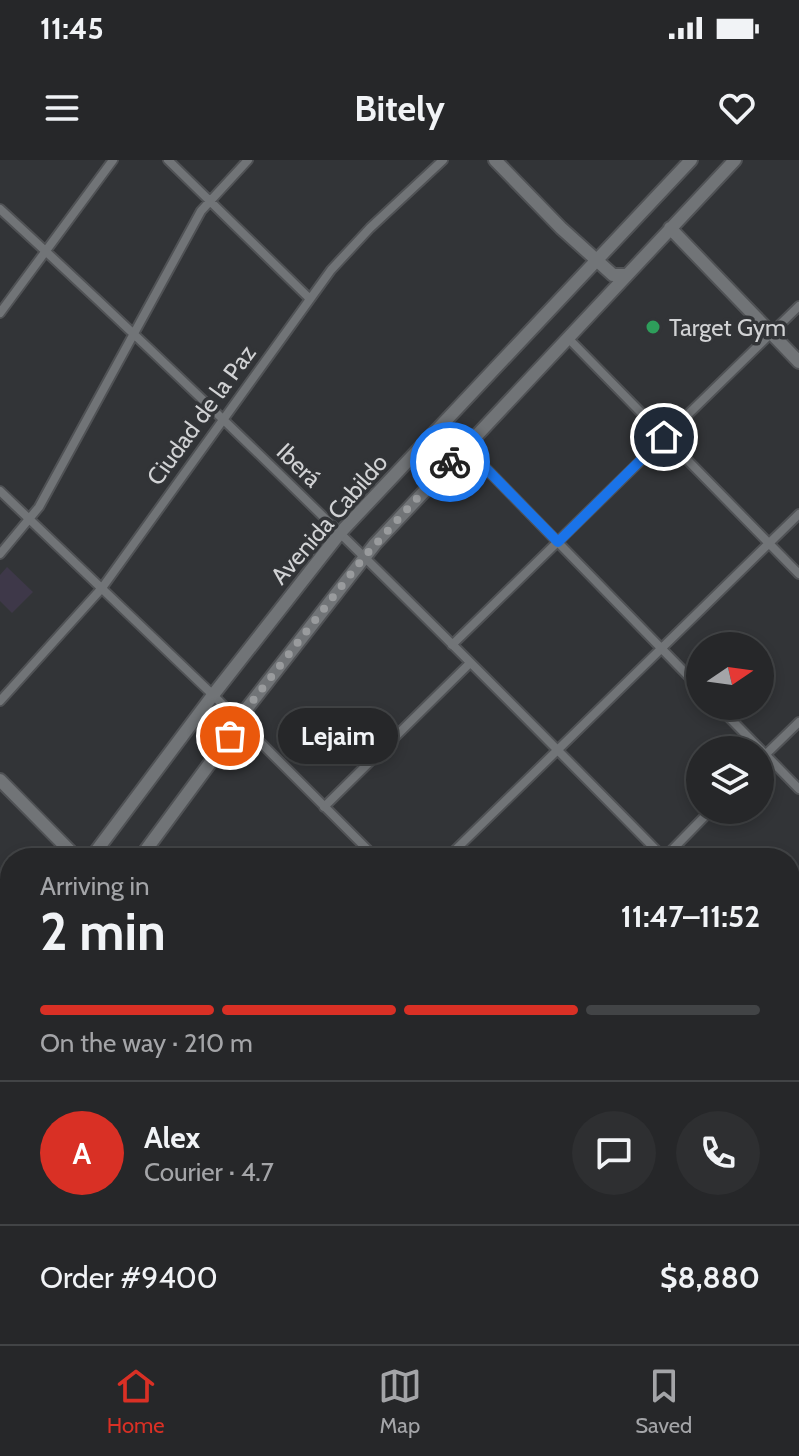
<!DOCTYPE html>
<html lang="en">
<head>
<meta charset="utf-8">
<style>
  body { margin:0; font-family:Cabin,sans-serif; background:#2e2f31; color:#f1f3f6; height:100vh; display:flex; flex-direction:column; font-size:30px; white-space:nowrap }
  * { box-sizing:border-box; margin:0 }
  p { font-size:26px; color:#a4a5a8 }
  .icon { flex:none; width:44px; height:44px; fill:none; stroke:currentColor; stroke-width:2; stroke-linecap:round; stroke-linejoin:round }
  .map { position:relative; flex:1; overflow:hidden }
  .details { position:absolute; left:0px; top:688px; width:800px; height:496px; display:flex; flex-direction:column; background:#262729; border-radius:32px 32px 0 0; box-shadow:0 4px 12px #0003,0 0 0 2px #424446 }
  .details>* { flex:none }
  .needle { width:52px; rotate:77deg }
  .tools { position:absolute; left:686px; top:472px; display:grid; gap:16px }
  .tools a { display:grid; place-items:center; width:88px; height:88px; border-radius:50%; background:#262729; box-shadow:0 4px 12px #0003,0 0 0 2px #424446; font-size:40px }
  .pin { position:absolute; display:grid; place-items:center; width:68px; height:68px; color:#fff; margin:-34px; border:4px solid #fff; border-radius:50%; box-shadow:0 2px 8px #0007 }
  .courier { position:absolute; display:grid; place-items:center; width:80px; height:80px; margin:-40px; border:6px solid #1a73e8; border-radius:50%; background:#fff; color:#222; box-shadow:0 2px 10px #0007 }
  .bubble { position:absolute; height:56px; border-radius:28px; background:#262729; box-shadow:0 4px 12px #0003,0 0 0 2px #424446; font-size:26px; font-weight:700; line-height:56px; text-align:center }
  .overview em { font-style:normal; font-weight:700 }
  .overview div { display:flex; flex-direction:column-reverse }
  .overview { display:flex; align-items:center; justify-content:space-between; height:136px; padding:0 40px }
  h1 { font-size:52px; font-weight:700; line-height:60px }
  .bar { display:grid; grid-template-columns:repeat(4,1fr); gap:12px 8px; align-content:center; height:96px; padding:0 40px }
  .bar i { height:10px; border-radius:6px; background:#424446 }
  .bar .on { background:#d93025 }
  .bar p { grid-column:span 4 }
  .line { display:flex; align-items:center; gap:20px; padding:0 40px; border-top:2px solid #424446 }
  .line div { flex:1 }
  .round { display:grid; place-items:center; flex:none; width:84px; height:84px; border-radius:42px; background:#2e2f31 }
  .status { display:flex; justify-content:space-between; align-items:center; height:56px; padding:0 40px; background:#262729; direction:ltr }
  .status svg { height:22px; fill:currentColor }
  header { display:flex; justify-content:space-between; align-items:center; height:104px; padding:0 40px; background:#262729; font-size:36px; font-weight:700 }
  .tab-bar { display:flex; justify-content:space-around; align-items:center; height:112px; border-top:2px solid #424446; background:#262729; font-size:22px; color:#a4a5a8 }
  .tab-bar a { display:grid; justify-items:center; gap:4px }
  .tab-bar .on { color:#d93025 }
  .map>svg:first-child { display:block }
  .education { fill:#3e3849 }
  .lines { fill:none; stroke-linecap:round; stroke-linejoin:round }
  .street-casing { stroke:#505255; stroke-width:12 }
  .secondary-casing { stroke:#505255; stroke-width:16 }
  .street { stroke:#717477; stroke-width:8 }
  .secondary { stroke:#717477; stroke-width:12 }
  .rail { stroke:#b1b2b4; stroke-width:3 }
  .done { stroke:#999b9d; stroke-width:8; stroke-dasharray:0 14.4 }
  .route { stroke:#1a73e8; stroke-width:10 }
  .leisure-dot { fill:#2e9e5b; stroke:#323437; stroke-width:3 }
  .labels { text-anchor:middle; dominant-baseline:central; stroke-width:7; stroke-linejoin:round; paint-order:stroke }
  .poi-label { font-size:24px; fill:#d1d2d4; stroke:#323437; text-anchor:start }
  .street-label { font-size:24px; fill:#d1d2d4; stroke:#323437 }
</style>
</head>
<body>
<div class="status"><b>11:45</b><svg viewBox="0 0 49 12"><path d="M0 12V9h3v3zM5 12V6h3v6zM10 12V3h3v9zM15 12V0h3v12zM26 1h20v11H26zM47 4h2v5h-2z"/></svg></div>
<header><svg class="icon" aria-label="menu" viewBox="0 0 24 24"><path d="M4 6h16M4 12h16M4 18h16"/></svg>Bitely<svg class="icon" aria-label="heart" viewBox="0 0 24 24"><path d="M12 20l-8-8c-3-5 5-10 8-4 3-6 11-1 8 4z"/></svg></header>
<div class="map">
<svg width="799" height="1184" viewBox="0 0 799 1184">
  <rect width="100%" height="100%" fill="#323437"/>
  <!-- education -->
  <path class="education" d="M 7,407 L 33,432 L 12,453 L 0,441 L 0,415 Z"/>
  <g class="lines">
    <defs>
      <path id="street" d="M 168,0 L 309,138
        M 0,49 C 228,259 447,477 664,698
        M 0,153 L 113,0
        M 568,178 L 799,414
        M 464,286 L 700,528
        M 0,331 L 213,535 L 376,698
        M 0,394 L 39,347 L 201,51 L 248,0
        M 452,485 L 799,146
        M 0,541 L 102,428 L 331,110 L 370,68 L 443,0
        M 718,546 L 799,629
        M 760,600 L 799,562
        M 324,647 L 470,503
        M 447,698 L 799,354
        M 664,698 L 711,650
        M 790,826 L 799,834
        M 790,871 L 799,859
        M 0,901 L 10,911
        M 790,965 L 799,953
        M 790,1108 L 799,1117
        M 0,1114 L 10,1103
        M 0,1162 L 10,1171
        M 13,1174 L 24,1184
        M 285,1174 L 295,1184
        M 544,1174 L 545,1184
        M 713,1174 L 723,1184
        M 143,1184 L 151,1174
        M 343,1184 L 352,1174"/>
      <path id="secondary" d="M 495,0 L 561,68 L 613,115 L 627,115
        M 670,68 L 799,202
        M 0,620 L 77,698
        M 91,698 L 213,535 L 340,373 L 691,0
        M 140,698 L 230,576 L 248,547 L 375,384 L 735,0
        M 0,814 L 10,801
        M 0,864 L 10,852
        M 556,1174 L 565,1184"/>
    </defs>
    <!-- street casing -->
    <use href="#street" class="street-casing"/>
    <!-- secondary casing -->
    <use href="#secondary" class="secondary-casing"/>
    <!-- street -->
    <use href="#street" class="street"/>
    <!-- secondary -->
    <use href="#secondary" class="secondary"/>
    <!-- rail -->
    <path class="rail" d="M 790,918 L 799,906
      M 620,1184 L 626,1174"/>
  </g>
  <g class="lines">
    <!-- done -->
    <path class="done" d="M 230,576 L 248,547 L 364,397 L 450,302"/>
    <!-- route -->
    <path class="route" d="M 450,302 L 464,286 L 558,382 L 664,277"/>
  </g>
  <!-- markers -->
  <circle class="leisure-dot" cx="653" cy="167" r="8"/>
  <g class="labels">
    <!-- poi labels -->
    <g class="poi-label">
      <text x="669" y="167">Target Gym</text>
    </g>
    <!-- street labels -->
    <g class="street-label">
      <text transform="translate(201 255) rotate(-54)">Ciudad de la Paz</text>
      <text transform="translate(299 305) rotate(44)">Iberá</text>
      <text transform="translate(329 359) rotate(-49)">Avenida Cabildo</text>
    </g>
  </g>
</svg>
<div class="tools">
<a><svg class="needle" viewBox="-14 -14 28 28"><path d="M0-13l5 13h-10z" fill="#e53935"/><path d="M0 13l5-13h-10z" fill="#a4a5a8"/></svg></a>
<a><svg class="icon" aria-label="layers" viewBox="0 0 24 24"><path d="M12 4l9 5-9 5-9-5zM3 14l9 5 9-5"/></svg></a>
</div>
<div class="pin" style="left:230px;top:576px;background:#ea580c"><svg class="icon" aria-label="bag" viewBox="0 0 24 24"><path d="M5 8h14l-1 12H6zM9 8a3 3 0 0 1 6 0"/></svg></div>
<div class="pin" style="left:664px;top:277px;background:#1f2937"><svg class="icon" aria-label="home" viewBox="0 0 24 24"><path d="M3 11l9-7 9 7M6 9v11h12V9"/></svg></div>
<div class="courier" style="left:450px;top:302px"><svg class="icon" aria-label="bike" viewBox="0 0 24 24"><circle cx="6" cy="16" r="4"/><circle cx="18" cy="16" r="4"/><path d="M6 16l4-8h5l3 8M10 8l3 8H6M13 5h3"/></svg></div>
<div class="bubble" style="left:278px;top:548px;width:120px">Lejaim</div>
<section class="details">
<div class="overview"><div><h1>2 min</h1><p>Arriving in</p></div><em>11:47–11:52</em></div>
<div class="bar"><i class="on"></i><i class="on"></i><i class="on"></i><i></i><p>On the way · 210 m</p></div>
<div class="line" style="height:144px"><b class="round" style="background:#d93025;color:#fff">A</b><div><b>Alex</b><p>Courier · 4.7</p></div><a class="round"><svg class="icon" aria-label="chat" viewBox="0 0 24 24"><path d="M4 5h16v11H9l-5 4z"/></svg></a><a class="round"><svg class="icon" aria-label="phone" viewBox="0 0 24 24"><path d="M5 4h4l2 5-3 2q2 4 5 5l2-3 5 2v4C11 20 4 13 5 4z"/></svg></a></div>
<div class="line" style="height:104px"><div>Order #9400</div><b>$8,880</b></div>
</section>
</div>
<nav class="tab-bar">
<a class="on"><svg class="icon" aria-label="home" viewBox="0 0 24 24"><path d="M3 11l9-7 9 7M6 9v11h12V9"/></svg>Home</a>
<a><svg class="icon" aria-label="map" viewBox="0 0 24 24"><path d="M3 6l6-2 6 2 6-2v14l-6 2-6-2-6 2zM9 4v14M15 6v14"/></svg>Map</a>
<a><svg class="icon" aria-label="saved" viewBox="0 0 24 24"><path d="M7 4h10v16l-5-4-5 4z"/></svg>Saved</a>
</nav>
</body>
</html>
